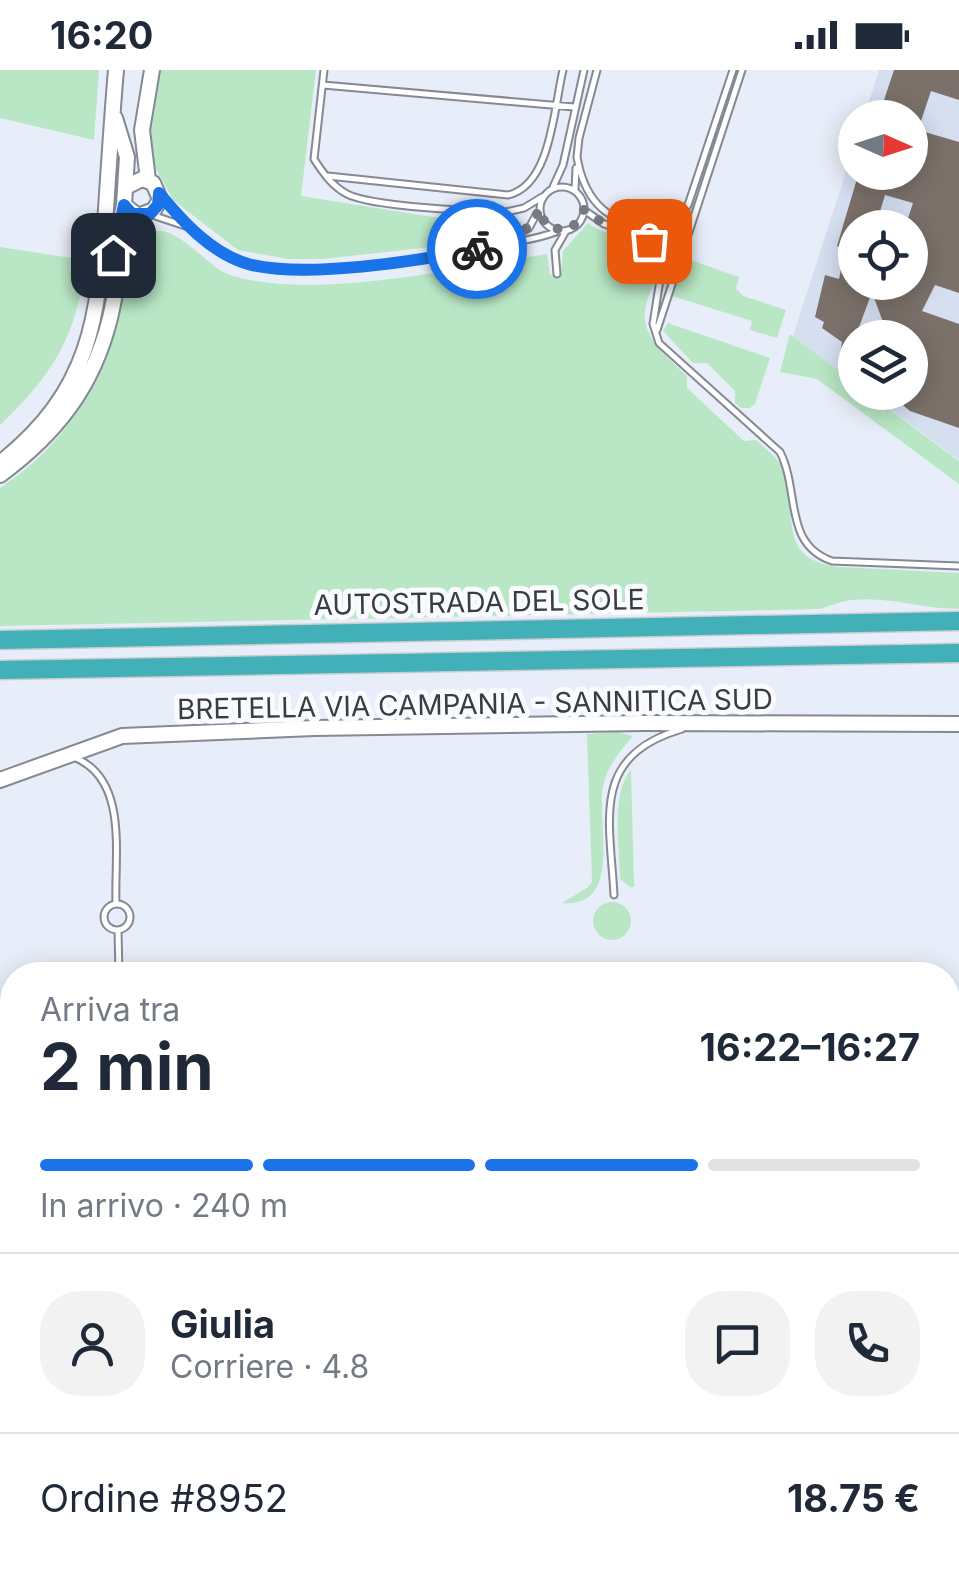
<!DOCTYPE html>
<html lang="it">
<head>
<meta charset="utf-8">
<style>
  body { margin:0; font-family:Inter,sans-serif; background:#f2f2f3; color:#1f2937; height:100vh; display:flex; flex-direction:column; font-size:38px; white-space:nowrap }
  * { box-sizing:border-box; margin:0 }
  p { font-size:32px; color:#747a83 }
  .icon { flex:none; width:55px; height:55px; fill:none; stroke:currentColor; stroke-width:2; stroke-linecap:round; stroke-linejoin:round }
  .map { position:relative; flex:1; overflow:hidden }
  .drawer { position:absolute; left:0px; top:892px; width:960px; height:622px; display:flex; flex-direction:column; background:#fff; border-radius:40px 40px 0 0; box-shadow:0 5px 25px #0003 }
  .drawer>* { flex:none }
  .needle { width:65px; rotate:93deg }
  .fabs { position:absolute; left:838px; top:30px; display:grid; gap:20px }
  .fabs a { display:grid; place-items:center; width:90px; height:90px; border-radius:50%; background:#fff; box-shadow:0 5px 25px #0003; font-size:50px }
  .pin { position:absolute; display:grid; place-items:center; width:85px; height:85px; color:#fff; margin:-42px; border-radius:20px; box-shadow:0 5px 15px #0006 }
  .courier { position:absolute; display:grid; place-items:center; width:100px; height:100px; margin:-50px; border:8px solid #1a73e8; border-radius:50%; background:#fff; color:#222; box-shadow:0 2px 12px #0007 }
  .head em { font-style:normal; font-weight:700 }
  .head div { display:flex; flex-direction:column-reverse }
  .head { display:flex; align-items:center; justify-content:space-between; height:170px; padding:0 40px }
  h1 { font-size:65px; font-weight:700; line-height:75px }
  .bar { display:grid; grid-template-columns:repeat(4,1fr); gap:15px 10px; align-content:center; height:120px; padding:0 40px }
  .bar i { height:12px; border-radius:8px; background:#e0e1e3 }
  .bar .selected { background:#1a73e8 }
  .bar p { grid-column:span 4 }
  .line { display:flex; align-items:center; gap:25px; padding:0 40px; border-top:2px solid #e0e1e3 }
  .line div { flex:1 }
  .round { display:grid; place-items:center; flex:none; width:105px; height:105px; border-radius:40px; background:#f2f2f3 }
  .status { display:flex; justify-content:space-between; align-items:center; height:70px; padding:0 50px; background:#fff; direction:ltr }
  .status svg { height:28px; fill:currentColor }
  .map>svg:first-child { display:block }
  .built { fill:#d5dff0; fill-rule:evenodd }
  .green { fill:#b9e7c5 }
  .building { fill:#7b716a; fill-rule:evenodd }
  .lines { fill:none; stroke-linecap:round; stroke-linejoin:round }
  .lane-casing { stroke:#848993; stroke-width:9 }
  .secondary-casing { stroke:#848993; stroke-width:18 }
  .highway-casing { stroke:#cccccd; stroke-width:21 }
  .lane { stroke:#fff; stroke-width:5 }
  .secondary { stroke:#fff; stroke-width:14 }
  .highway { stroke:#42b0b8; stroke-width:18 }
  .done { stroke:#767a81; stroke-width:10; stroke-dasharray:0 18 }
  .route { stroke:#1a73e8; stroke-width:12 }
  .labels { text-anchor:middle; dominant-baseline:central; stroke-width:10; stroke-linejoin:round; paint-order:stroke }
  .street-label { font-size:28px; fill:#393c40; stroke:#fafbfe }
</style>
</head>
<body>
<div class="status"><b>16:20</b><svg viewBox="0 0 49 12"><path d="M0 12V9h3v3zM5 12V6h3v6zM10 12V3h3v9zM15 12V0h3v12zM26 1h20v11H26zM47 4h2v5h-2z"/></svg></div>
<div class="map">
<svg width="959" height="1514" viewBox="0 0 959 1514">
  <rect width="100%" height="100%" fill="#e8eef9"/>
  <!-- built -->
  <path class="built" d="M 879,0 L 959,0 L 959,390 L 868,323 L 910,322 L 910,268 L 855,268 L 855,313 L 793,266 L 855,74 L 855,102 L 910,102 L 910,48 L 864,47 ZM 855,158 L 910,158 L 910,212 L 855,212 Z"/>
  <!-- green -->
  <path class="green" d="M 0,0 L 99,0 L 94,70 L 0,48 Z
    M 157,0 L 316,0 L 301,126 L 508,159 L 522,151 L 520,156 L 503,164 L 449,175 L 323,189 L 288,189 L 238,180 L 173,130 L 155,97 L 147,65 Z
    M 736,0 L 739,0 L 666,214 C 671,194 670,176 650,163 L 663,162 L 687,150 Z
    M 588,153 C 606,168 637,166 652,183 C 667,202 641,229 645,251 C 649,274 671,290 687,306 L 687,318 L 744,371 L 756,370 C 763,377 773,384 779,392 C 805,431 767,489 840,497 L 959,503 L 959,539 C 923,539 888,526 852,530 C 841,531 830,536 820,539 L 0,556 L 0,418 C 73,369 93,320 120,239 C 127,218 123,174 145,163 C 176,149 205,197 230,205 C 313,232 459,197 547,184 L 550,205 L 561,206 L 563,181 Z
    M 0,177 L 85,190 C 79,263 53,305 0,355 Z
    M 685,188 L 739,207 L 736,218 L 743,226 L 786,240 L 777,268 L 750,260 L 752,251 L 672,226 Z
    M 668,253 L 770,288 L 755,334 L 750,338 L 741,338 L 735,333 L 735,321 L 707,293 L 693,293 L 663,261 Z
    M 790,264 L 855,313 L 855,322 L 867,323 L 959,391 L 959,414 L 817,309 L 780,302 Z
    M 618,662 L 633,666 C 621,680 609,694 604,712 C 594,748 626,838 562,833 L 587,818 L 592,812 L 587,664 Z
    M 631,699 L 634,817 L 630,817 L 620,809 C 620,776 610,726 631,699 Z
    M593 851a19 19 0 1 1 38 0a19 19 0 1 1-38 0Z
    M 0,1036 L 12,1036 L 12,1435 L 0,1438 Z"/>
  <!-- building -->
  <path class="building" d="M 894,0 L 959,0 L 959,30 L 931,21 L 918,60 L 959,72 L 959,223 L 935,215 L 922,241 L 959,254 L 959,358 L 910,341 L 887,322 L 910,322 L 910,268 L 888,266 L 872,222 L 855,268 L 855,296 L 840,284 L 842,272 L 822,258 L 824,252 L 815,247 L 825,205 L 839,209 L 845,179 L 837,176 L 859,102 L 910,102 L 910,48 L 878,48 ZM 885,125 L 913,133 L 907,151 L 910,152 L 910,212 L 855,212 L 855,158 L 875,158 Z
    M 948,1164 L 959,1164 L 959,1293 L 948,1268 Z
    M 948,1314 L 959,1341 L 959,1408 L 948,1413 Z
    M 425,1502 L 604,1502 L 609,1514 L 427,1514 L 421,1508 Z
    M 638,1502 L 751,1502 L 726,1514 L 643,1514 Z"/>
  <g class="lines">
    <defs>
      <path id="lane" d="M 324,0 L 314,89 C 323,103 332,116 347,124 C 372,137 474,141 506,142 L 524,138 L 542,127
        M 323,15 L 574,37
        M 577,87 C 584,128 603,148 643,159 C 653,161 666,163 674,155 C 680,151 684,141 688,135 L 733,0
        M 577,87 L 579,68 L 597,0
        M 328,106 L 508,125 C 551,116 554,37 563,0
        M540 139a22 22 0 1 1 44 0a22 22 0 1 1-44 0Z
        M 553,117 L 563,95 L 584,0
        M 575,120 L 576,98
        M 164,129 C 186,156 214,184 248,194 C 314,212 430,187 499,175 C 519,171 539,169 558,161
        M 584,140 L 604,154 L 641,165 L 658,184 L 662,197 L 653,254 L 659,273 L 780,382 C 800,421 783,474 832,491 L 959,496
        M 152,145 L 185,156
        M 506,171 L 529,158 L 537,143
        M 557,204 L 555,180 L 566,161
        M 657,260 L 742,0
        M 76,688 C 129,711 114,787 116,834
        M 614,825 C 610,749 590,686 682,659
        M104 847a13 13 0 1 1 26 0a13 13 0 1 1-26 0Z
        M 118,860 L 119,905
        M 0,1022 L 12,1022
        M 352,1502 L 362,1514"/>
      <path id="secondary" d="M 115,48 L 127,87 L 124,135 L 138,146 L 154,140 L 160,129 L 153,113 L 142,109 L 126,117
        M 148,110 L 142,60 L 152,0
        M 102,205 L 113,185 L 124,135
        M 0,393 C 92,320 98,248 106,139 C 109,93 112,46 116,0
        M 0,405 C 56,364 93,317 110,248 C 119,211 118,176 144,146
        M 0,710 L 122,666 L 314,658 L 645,653 L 959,654"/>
      <path id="highway" d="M 0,570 L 959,551
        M 0,600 L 959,583"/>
    </defs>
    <!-- lane casing -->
    <use href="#lane" class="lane-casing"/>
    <!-- secondary casing -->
    <use href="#secondary" class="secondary-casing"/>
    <!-- highway casing -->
    <use href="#highway" class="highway-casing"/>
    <!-- lane -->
    <use href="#lane" class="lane"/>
    <!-- secondary -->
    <use href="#secondary" class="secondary"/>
    <!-- highway -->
    <use href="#highway" class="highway"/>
  </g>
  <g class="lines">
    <!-- done -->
    <path class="done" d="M 477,179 C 506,173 527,166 540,139 L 542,148 L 551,159 L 572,158 L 584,140 L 604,154 L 649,171"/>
    <!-- route -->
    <path class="route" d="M 113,185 L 124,135 L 132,144 L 150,144 L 158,135 L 159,123 C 183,152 211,183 248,194 C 304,209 420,191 477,179"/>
  </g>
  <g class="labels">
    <!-- street labels -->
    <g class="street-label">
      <text transform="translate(479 532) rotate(-1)">AUTOSTRADA DEL SOLE</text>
      <text transform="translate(475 634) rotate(-1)">BRETELLA VIA CAMPANIA - SANNITICA SUD</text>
    </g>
  </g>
</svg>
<div class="fabs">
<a><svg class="needle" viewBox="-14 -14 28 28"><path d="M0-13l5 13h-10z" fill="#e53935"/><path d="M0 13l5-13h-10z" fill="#747a83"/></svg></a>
<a><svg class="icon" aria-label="locate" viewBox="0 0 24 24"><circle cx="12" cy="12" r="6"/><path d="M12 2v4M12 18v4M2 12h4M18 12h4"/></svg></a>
<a><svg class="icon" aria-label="layers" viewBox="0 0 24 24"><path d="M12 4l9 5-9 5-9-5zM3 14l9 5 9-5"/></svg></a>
</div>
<div class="pin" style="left:649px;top:171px;background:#ea580c"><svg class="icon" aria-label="bag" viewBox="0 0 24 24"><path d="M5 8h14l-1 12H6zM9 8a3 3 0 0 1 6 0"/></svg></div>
<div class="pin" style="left:113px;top:185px;background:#1f2937"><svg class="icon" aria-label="home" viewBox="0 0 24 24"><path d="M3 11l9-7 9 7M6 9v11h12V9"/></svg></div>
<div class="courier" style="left:477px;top:179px"><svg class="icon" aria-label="bike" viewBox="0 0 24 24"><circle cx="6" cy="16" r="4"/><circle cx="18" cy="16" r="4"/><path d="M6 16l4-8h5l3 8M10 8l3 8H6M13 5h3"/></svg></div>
<section class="drawer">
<div class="head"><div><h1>2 min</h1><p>Arriva tra</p></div><em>16:22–16:27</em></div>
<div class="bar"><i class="selected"></i><i class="selected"></i><i class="selected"></i><i></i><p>In arrivo · 240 m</p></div>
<div class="line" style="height:180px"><a class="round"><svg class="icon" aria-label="person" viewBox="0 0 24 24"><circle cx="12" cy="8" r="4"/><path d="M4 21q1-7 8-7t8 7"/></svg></a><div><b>Giulia</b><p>Corriere · 4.8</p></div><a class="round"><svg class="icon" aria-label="chat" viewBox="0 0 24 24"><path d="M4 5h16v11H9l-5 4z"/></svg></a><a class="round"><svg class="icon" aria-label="phone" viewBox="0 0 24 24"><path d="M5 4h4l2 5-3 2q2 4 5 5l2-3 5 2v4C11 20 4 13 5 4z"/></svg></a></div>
<div class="line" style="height:130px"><div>Ordine #8952</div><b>18.75 €</b></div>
</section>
</div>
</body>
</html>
